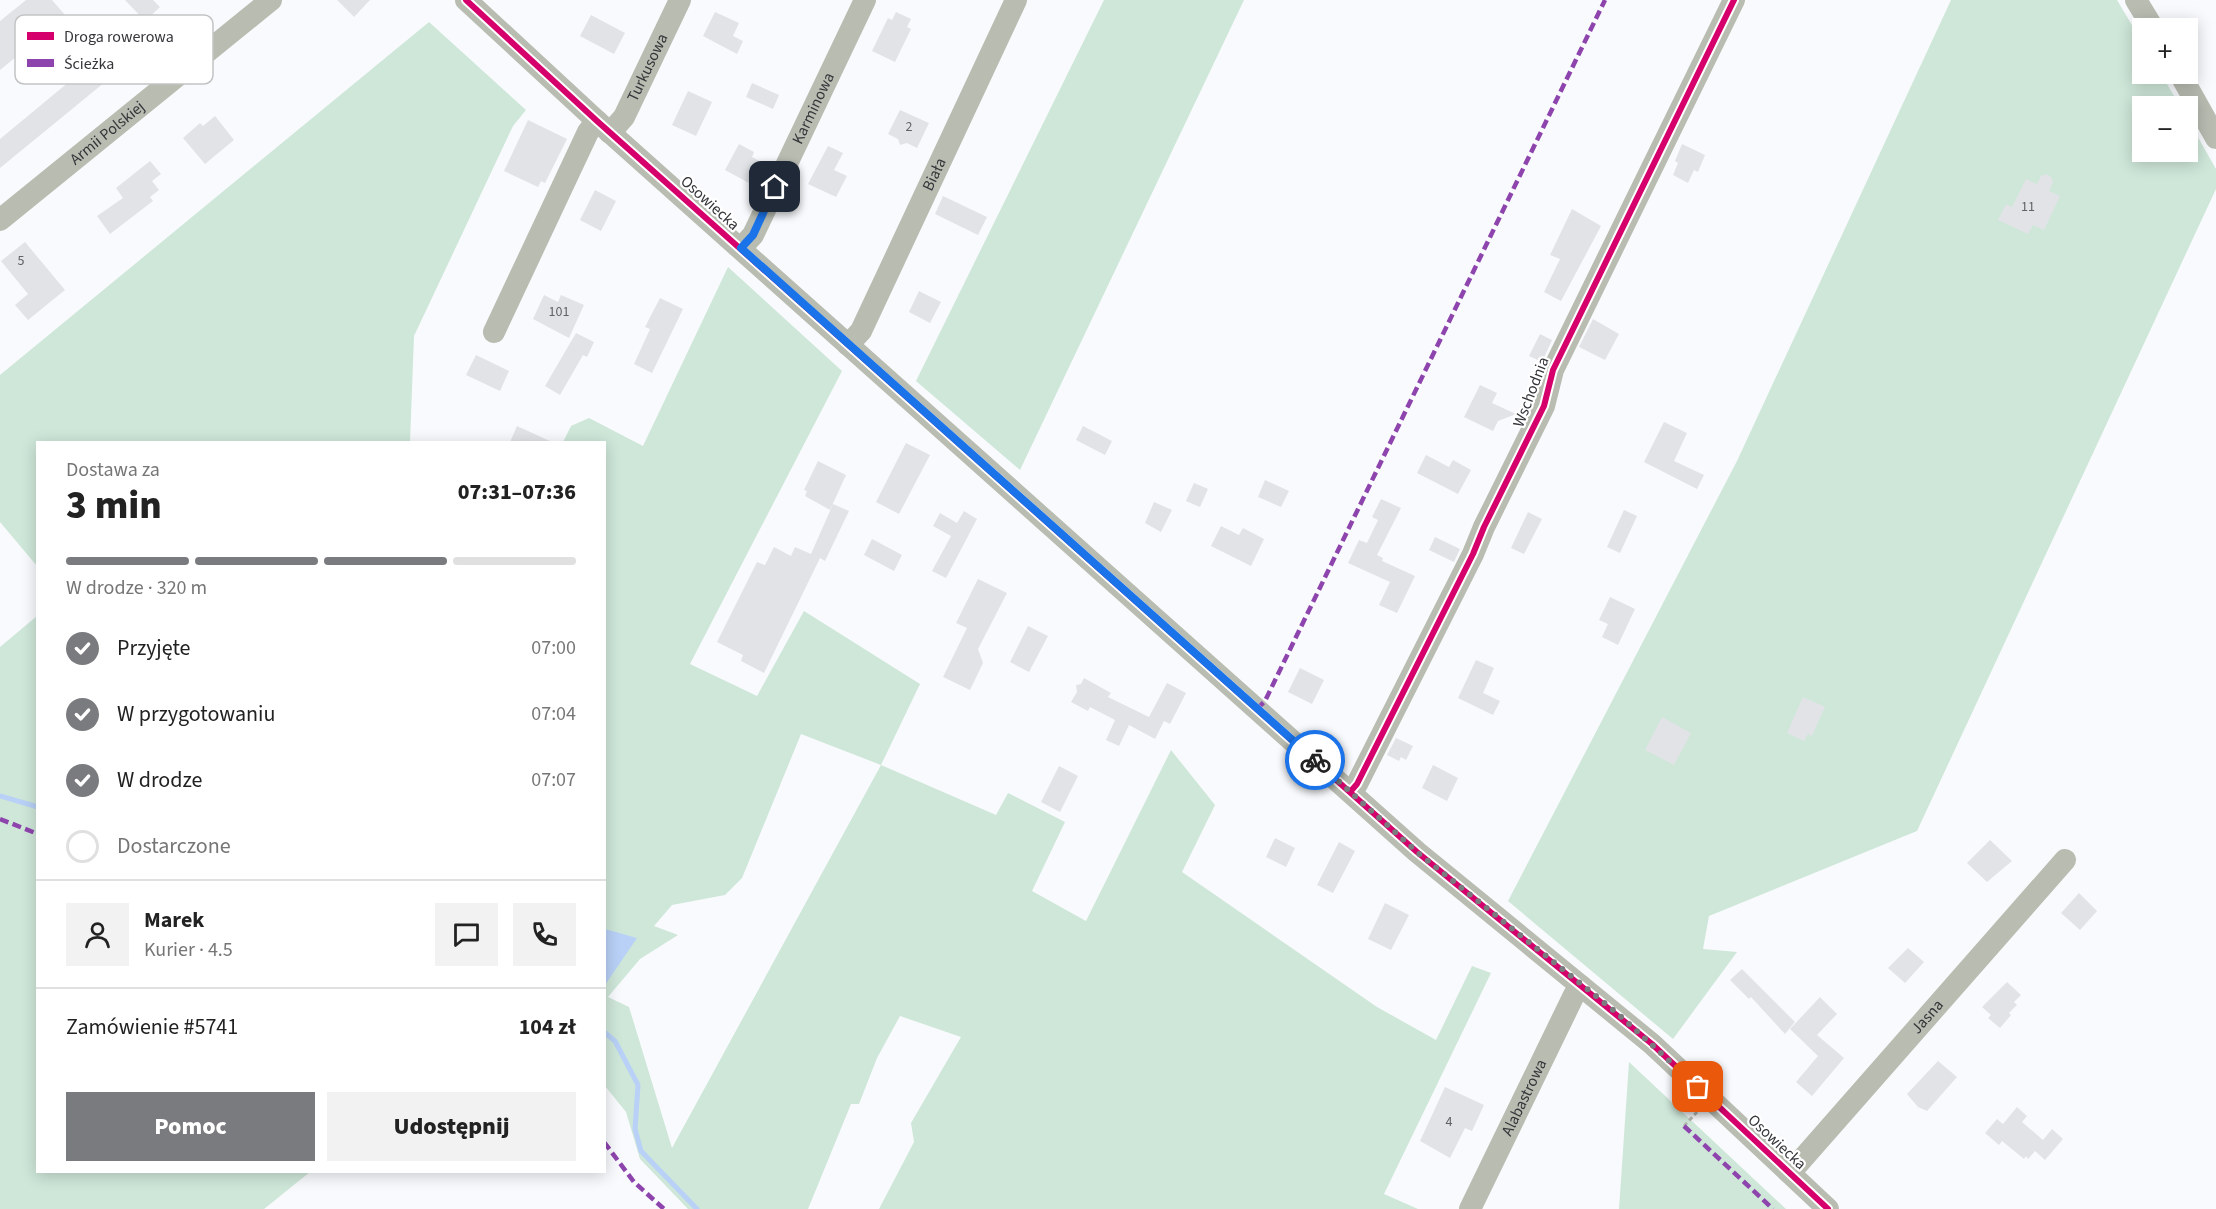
<!DOCTYPE html>
<html lang="pl">
<head>
<meta charset="utf-8">
<style>
  body { margin:0; font-family:"Source Sans 3",sans-serif; background:#f2f2f2; color:#222; height:100vh; display:flex; flex-direction:column; font-size:22px; white-space:nowrap }
  * { box-sizing:border-box; margin:0 }
  p { font-size:20px; color:#767676 }
  .icon { flex:none; width:33px; height:33px; fill:none; stroke:currentColor; stroke-width:2; stroke-linecap:round; stroke-linejoin:round }
  .map { position:relative; flex:1; overflow:hidden }
  .details { position:absolute; left:36px; top:441px; width:570px; height:732px; display:flex; flex-direction:column; background:#fff; border-radius:0px; box-shadow:0 3px 15px #0003 }
  .details>* { flex:none }
  .controls { position:absolute; left:2132px; top:18px; display:grid; gap:12px }
  .controls a { display:grid; place-items:center; width:66px; height:66px; border-radius:0px; background:#fff; box-shadow:0 3px 15px #0003; font-size:30px }
  .pin { position:absolute; display:grid; place-items:center; width:51px; height:51px; color:#fff; margin:-26px; border-radius:12px; box-shadow:0 3px 9px #0006 }
  .courier { position:absolute; display:grid; place-items:center; width:60px; height:60px; margin:-30px; border:4px solid #1a73e8; border-radius:50%; background:#fff; color:#222; box-shadow:0 2px 8px #0007 }
  .overview em { font-style:normal; font-weight:800 }
  .overview div { display:flex; flex-direction:column-reverse }
  .overview { display:flex; align-items:center; justify-content:space-between; height:102px; padding:0 30px }
  h1 { font-size:39px; font-weight:800; line-height:45px }
  .bar { display:grid; grid-template-columns:repeat(4,1fr); gap:9px 6px; align-content:center; height:72px; padding:0 30px }
  .bar i { height:8px; border-radius:4px; background:#e0e0e0 }
  .bar .current { background:#7a7b7e }
  .bar p { grid-column:span 4 }
  .line { display:flex; align-items:center; gap:15px; padding:0 30px; border-top:2px solid #e0e0e0 }
  .line div { flex:1 }
  .round { display:grid; place-items:center; flex:none; width:63px; height:63px; border-radius:0px; background:#f2f2f2 }
  ol { padding:0 30px; list-style:none }
  li { display:flex; align-items:center; gap:18px; height:66px }
  li p { margin-inline-start:auto }
  li .icon { padding:6px; border-radius:50%; background:#7a7b7e; color:#fff; stroke-width:4 }
  li:last-child { color:#767676 }
  li i { width:33px; height:33px; border:3px solid #e0e0e0; border-radius:50% }
  .button { display:flex; gap:12px; margin-top:auto; padding:12px 30px }
  .button a { flex:1; height:69px; border-radius:0px; background:#7a7b7e; color:#fff; font-size:24px; font-weight:800; line-height:69px; text-align:center }
  .button a+a { background:#f2f2f2; color:#222 }
  .map>svg:first-child { display:block }
  .green { fill:#cee7d9; fill-rule:evenodd }
  .water { fill:#b9d1f7 }
  .lines { fill:none; stroke-linecap:round; stroke-linejoin:round }
  .stream { stroke:#b9d1f7; stroke-width:5 }
  .building { fill:#e2e3e7 }
  .path { stroke:#b4b8b1; stroke-width:3; stroke-dasharray:4.5 3; stroke-linecap:butt }
  .minor { stroke:#b8bcb1; stroke-width:22 }
  .quiet { stroke:#8e44ad; stroke-width:4.5; stroke-dasharray:9 4.5; stroke-linecap:butt }
  .cycleway-casing { stroke:#fff; stroke-width:10 }
  .cycleway { stroke:#d6006c; stroke-width:6 }
  .done { stroke:#7a7b7e; stroke-width:6; stroke-dasharray:0 10.8 }
  .route { stroke:#1a73e8; stroke-width:8 }
  .labels { text-anchor:middle; dominant-baseline:central; stroke-width:4.5; stroke-linejoin:round; paint-order:stroke }
  .number-label { font-size:14px; fill:#616266 }
  .street-label { font-size:16px; fill:#35363a; stroke:#fff }
  .key { fill:#fff; stroke:#c2c3c4; stroke-width:1.5 }
  .key-label { font-size:16px; fill:#35363a }
</style>
</head>
<body>
<div class="map">
<svg width="2216" height="1209" viewBox="0 0 2216 1209">
  <rect width="100%" height="100%" fill="#f9fafd"/>
  <!-- green -->
  <path class="green" d="M 1104,0 L 1244,0 L 1020,470 L 916,381 Z
    M 1951,0 L 2117,0 L 2142,42 L 2142,74 L 2161,74 L 2180,106 L 2142,106 L 2142,152 L 2187,152 L 2187,118 L 2216,169 L 2216,189 L 1917,831 L 1709,916 L 1703,949 L 1737,952 L 1673,1039 L 1508,901 L 1737,461 Z
    M 429,22 L 526,110 L 513,126 L 414,336 L 410,442 L 38,442 L 37,566 L 0,522 L 0,375 Z
    M 728,267 L 842,371 L 690,664 L 757,696 L 804,611 L 920,684 L 881,765 L 996,815 L 1008,793 L 1065,822 L 1032,891 L 1086,921 L 1171,750 L 1215,805 L 1182,872 L 1377,1007 L 1436,1040 L 1472,966 L 1491,973 L 1384,1194 L 1418,1209 L 879,1209 L 914,1142 L 911,1123 L 961,1037 L 900,1016 L 877,1058 L 859,1104 L 851,1104 L 808,1209 L 688,1209 L 640,1159 L 626,1112 L 605,1086 L 604,442 L 563,442 L 571,426 L 589,418 L 643,446 ZM 801,734 L 881,765 L 672,1148 L 629,1007 L 608,997 L 640,959 L 678,935 L 654,926 L 672,905 L 725,895 L 742,878 Z
    M 37,616 L 38,1172 L 310,1172 L 264,1209 L 0,1209 L 0,647 Z
    M 1629,1062 L 1786,1209 L 1619,1209 Z"/>
  <!-- water -->
  <path class="water" d="M 605,929 L 637,938 L 605,985 L 604,929 Z"/>
  <g class="lines">
    <!-- stream -->
    <path class="stream" d="M 0,796 L 38,807
      M 604,1032 L 615,1041 L 638,1085 L 635,1129 L 641,1151 L 697,1209"/>
  </g>
  <!-- building -->
  <path class="building" d="M 26,0 L 52,0 L 66,16 L 0,70 L 0,21 Z
    M 125,0 L 153,0 L 160,7 L 145,21 Z
    M 337,0 L 370,0 L 354,17 Z
    M 715,12 L 739,23 L 733,36 L 743,41 L 737,54 L 703,36 Z
    M 896,12 L 911,19 L 907,27 L 911,29 L 895,62 L 872,51 L 888,18 L 892,20 Z
    M 591,15 L 625,33 L 614,54 L 580,36 Z
    M 134,28 L 149,46 L 0,168 L 0,139 Z
    M 752,83 L 779,95 L 773,109 L 746,97 Z
    M 688,91 L 712,102 L 696,136 L 672,125 Z
    M 900,110 L 929,123 L 917,148 L 907,143 L 900,145 L 898,139 L 888,134 Z
    M 215,116 L 234,140 L 205,164 L 183,138 L 200,123 L 203,126 Z
    M 528,120 L 567,139 L 545,183 L 541,181 L 538,187 L 504,171 Z
    M 739,144 L 754,152 L 752,157 L 761,162 L 749,183 L 725,170 Z
    M 1682,144 L 1705,155 L 1698,172 L 1694,170 L 1688,183 L 1673,175 L 1678,163 L 1675,161 Z
    M 828,146 L 843,153 L 834,170 L 847,176 L 836,197 L 808,184 Z
    M 150,161 L 161,174 L 152,181 L 159,190 L 150,197 L 153,201 L 110,234 L 97,216 L 123,198 L 116,188 Z
    M 2046,174 L 2051,177 L 2053,182 L 2049,191 L 2060,196 L 2044,230 L 2033,225 L 2028,234 L 1998,220 L 2006,204 L 2012,207 L 2026,179 L 2037,184 L 2041,176 Z
    M 595,190 L 616,201 L 601,231 L 580,220 Z
    M 943,196 L 987,217 L 978,235 L 935,214 Z
    M 1572,209 L 1601,226 L 1561,301 L 1544,292 L 1560,259 L 1550,255 Z
    M 25,242 L 65,290 L 28,320 L 15,305 L 28,294 L 1,261 Z
    M 919,291 L 941,302 L 930,323 L 909,312 Z
    M 544,295 L 558,302 L 561,295 L 584,305 L 569,338 L 533,319 Z
    M 660,298 L 683,309 L 652,373 L 634,364 L 650,329 L 645,327 Z
    M 1593,319 L 1619,334 L 1605,360 L 1579,347 Z
    M 576,333 L 594,342 L 587,357 L 583,355 L 560,395 L 545,386 Z
    M 1540,334 L 1552,340 L 1542,362 L 1529,356 Z
    M 476,355 L 509,371 L 500,391 L 466,375 Z
    M 1480,385 L 1497,393 L 1492,403 L 1516,414 L 1498,421 L 1493,431 L 1464,417 Z
    M 1664,422 L 1687,433 L 1674,461 L 1704,475 L 1697,489 L 1644,462 Z
    M 517,426 L 552,442 L 510,442 Z
    M 1083,426 L 1112,441 L 1105,455 L 1076,440 Z
    M 906,443 L 930,455 L 899,514 L 876,502 Z
    M 1426,455 L 1449,467 L 1453,460 L 1471,470 L 1458,494 L 1417,473 Z
    M 818,461 L 846,475 L 830,510 L 805,496 L 807,491 L 804,490 Z
    M 1265,480 L 1289,491 L 1281,507 L 1258,497 Z
    M 1194,483 L 1208,489 L 1200,507 L 1186,501 Z
    M 1381,499 L 1401,508 L 1377,555 L 1383,558 L 1382,561 L 1415,576 L 1397,613 L 1379,605 L 1390,582 L 1348,563 L 1359,540 L 1367,543 L 1378,520 L 1372,517 Z
    M 1154,502 L 1172,510 L 1161,532 L 1145,523 Z
    M 833,504 L 849,511 L 825,561 L 820,558 L 764,673 L 741,661 L 743,655 L 717,642 L 757,562 L 765,565 L 774,547 L 791,556 L 795,547 L 811,554 Z
    M 1624,510 L 1637,516 L 1620,553 L 1607,547 Z
    M 964,511 L 977,519 L 946,578 L 932,571 L 951,536 L 933,526 L 940,513 L 957,523 Z
    M 1528,512 L 1542,519 L 1524,554 L 1511,548 Z
    M 1221,526 L 1239,535 L 1243,528 L 1264,539 L 1251,566 L 1211,546 Z
    M 1435,537 L 1460,549 L 1454,562 L 1429,550 Z
    M 872,539 L 902,555 L 894,571 L 864,555 Z
    M 978,579 L 1007,593 L 978,649 L 983,663 L 970,690 L 943,677 L 967,628 L 956,623 Z
    M 1610,597 L 1635,609 L 1618,645 L 1602,637 L 1608,624 L 1599,620 Z
    M 1028,626 L 1048,636 L 1029,672 L 1010,662 Z
    M 1476,660 L 1494,668 L 1483,693 L 1500,701 L 1493,715 L 1458,698 Z
    M 1300,668 L 1324,680 L 1312,704 L 1288,692 Z
    M 1084,678 L 1111,693 L 1108,697 L 1149,717 L 1167,683 L 1186,693 L 1170,724 L 1164,721 L 1155,739 L 1129,725 L 1119,746 L 1106,740 L 1115,720 L 1090,707 L 1088,711 L 1071,702 L 1077,692 L 1076,685 L 1081,684 Z
    M 1803,697 L 1825,707 L 1812,736 L 1808,734 L 1804,741 L 1787,733 Z
    M 1662,717 L 1691,733 L 1674,765 L 1645,750 Z
    M 1396,738 L 1413,746 L 1406,760 L 1401,757 L 1399,761 L 1387,755 Z
    M 1433,765 L 1458,778 L 1447,801 L 1422,788 Z
    M 1059,766 L 1078,776 L 1060,812 L 1041,802 Z
    M 1275,838 L 1295,848 L 1286,867 L 1266,857 Z
    M 1990,840 L 2012,861 L 1987,882 L 1967,863 Z
    M 1339,842 L 1355,851 L 1333,893 L 1317,885 Z
    M 2079,893 L 2097,911 L 2080,930 L 2061,913 Z
    M 1385,903 L 1409,915 L 1391,950 L 1368,939 Z
    M 1908,948 L 1924,962 L 1905,983 L 1888,968 Z
    M 1742,969 L 1795,1022 L 1785,1034 L 1751,997 L 1749,999 L 1730,980 Z
    M 2007,982 L 2021,995 L 2014,1002 L 2017,1005 L 2009,1013 L 2011,1015 L 2000,1028 L 1988,1018 L 1991,1015 L 1982,1007 Z
    M 1820,997 L 1837,1014 L 1817,1035 L 1844,1058 L 1812,1096 L 1796,1082 L 1818,1056 L 1790,1029 Z
    M 1938,1061 L 1957,1077 L 1927,1111 L 1918,1107 L 1907,1094 Z
    M 1445,1087 L 1484,1105 L 1472,1131 L 1465,1128 L 1450,1158 L 1420,1141 Z
    M 2017,1107 L 2027,1116 L 2022,1122 L 2043,1140 L 2052,1129 L 2063,1139 L 2045,1160 L 2035,1151 L 2028,1159 L 2026,1156 L 2024,1159 L 2002,1141 L 1999,1145 L 1985,1133 L 1997,1119 L 2003,1124 Z"/>
  <g class="lines">
    <!-- path -->
    <path class="path" d="M 1684,1126 L 1697,1112"/>
    <!-- minor -->
    <g class="minor">
      <path d="M 466,0 L 597,121 L 1417,852 L 1652,1044 L 1828,1209"/>
      <path d="M 2136,0 L 2153,28"/>
      <path d="M 2180,74 L 2216,138"/>
      <path id="s1" d="M 610,133 L 624,117 L 680,0"/>
      <path id="s2" d="M 0,220 L 271,0"/>
      <path id="s3" d="M 741,248 L 753,235 L 865,0"/>
      <path d="M 494,332 L 588,132 L 597,121"/>
      <path id="s4" d="M 848,345 L 861,331 L 1016,0"/>
      <path d="M 1350,792 L 1357,784 L 1473,554 L 1484,527 L 1544,406 L 1553,370 L 1734,0"/>
      <path id="s5" d="M 1790,1173 L 2065,860"/>
      <path id="s6" d="M 1470,1209 L 1574,995 L 1581,986"/>
    </g>
    <!-- quiet -->
    <path class="quiet" d="M 1257,709 L 1265,701 L 1605,0
      M 0,819 L 38,834
      M 1684,1126 L 1773,1209
      M 604,1142 L 634,1182 L 664,1209"/>
    <defs>
      <path id="cycleway" d="M 466,0 L 597,121 L 1417,852 L 1652,1044 L 1828,1209
        M 1350,792 L 1357,784 L 1473,554 L 1484,527 L 1544,406 L 1553,370 L 1734,0"/>
    </defs>
    <!-- cycleway casing -->
    <use href="#cycleway" class="cycleway-casing"/>
    <!-- cycleway -->
    <use href="#cycleway" class="cycleway"/>
  </g>
  <g class="lines">
    <!-- done -->
    <path class="done" d="M 1315,760 L 1417,852 L 1617,1013 L 1698,1087"/>
    <!-- route -->
    <path class="route" d="M 775,187 L 753,235 L 741,248 L 1315,760"/>
  </g>
  <g class="labels">
    <!-- number labels -->
    <g class="number-label">
      <text x="909" y="127">2</text>
      <text x="2028" y="207">11</text>
      <text x="21" y="261">5</text>
      <text x="559" y="312">101</text>
      <text x="1449" y="1122">4</text>
    </g>
    <!-- street labels -->
    <g class="street-label">
      <text stroke="none"><textPath href="#s1" startOffset="76">Turkusowa</textPath></text>
      <text stroke="none"><textPath href="#s3" startOffset="158">Karminowa</textPath></text>
      <text stroke="none"><textPath href="#s2" startOffset="138">Armii Polskiej</textPath></text>
      <text stroke="none"><textPath href="#s4" startOffset="192">Biała</textPath></text>
      <text transform="translate(710 203) rotate(42)">Osowiecka</text>
      <text transform="translate(1531 392) rotate(-69)">Wschodnia</text>
      <text stroke="none"><textPath href="#s5" startOffset="208">Jasna</textPath></text>
      <text stroke="none"><textPath href="#s6" startOffset="124">Alabastrowa</textPath></text>
      <text transform="translate(1777 1142) rotate(43)">Osowiecka</text>
    </g>
  </g>
  <!-- legend -->
  <rect x="15" y="15" width="198" height="69" rx="9" class="key"/>
  <rect x="27" y="32" width="27" height="8" fill="#d6006c"/>
  <rect x="27" y="59" width="27" height="8" fill="#8e44ad"/>
  <g class="key-label">
    <text x="64" y="42">Droga rowerowa</text>
    <text x="64" y="69">Ścieżka</text>
  </g>
</svg>
<div class="controls">
<a>+</a>
<a>−</a>
</div>
<div class="pin" style="left:1698px;top:1087px;background:#ea580c"><svg class="icon" aria-label="bag" viewBox="0 0 24 24"><path d="M5 8h14l-1 12H6zM9 8a3 3 0 0 1 6 0"/></svg></div>
<div class="pin" style="left:775px;top:187px;background:#1f2937"><svg class="icon" aria-label="home" viewBox="0 0 24 24"><path d="M3 11l9-7 9 7M6 9v11h12V9"/></svg></div>
<div class="courier" style="left:1315px;top:760px"><svg class="icon" aria-label="bike" viewBox="0 0 24 24"><circle cx="6" cy="16" r="4"/><circle cx="18" cy="16" r="4"/><path d="M6 16l4-8h5l3 8M10 8l3 8H6M13 5h3"/></svg></div>
<section class="details">
<div class="overview"><div><h1>3 min</h1><p>Dostawa za</p></div><em>07:31–07:36</em></div>
<div class="bar"><i class="current"></i><i class="current"></i><i class="current"></i><i></i><p>W drodze · 320 m</p></div>
<ol>
<li><svg class="icon" aria-label="check" viewBox="0 0 24 24"><path d="M5 12l5 5 9-10"/></svg>Przyjęte<p>07:00</p></li>
<li><svg class="icon" aria-label="check" viewBox="0 0 24 24"><path d="M5 12l5 5 9-10"/></svg>W przygotowaniu<p>07:04</p></li>
<li><svg class="icon" aria-label="check" viewBox="0 0 24 24"><path d="M5 12l5 5 9-10"/></svg>W drodze<p>07:07</p></li>
<li><i></i>Dostarczone</li>
</ol>
<div class="line" style="height:108px"><a class="round"><svg class="icon" aria-label="person" viewBox="0 0 24 24"><circle cx="12" cy="8" r="4"/><path d="M4 21q1-7 8-7t8 7"/></svg></a><div><b>Marek</b><p>Kurier · 4.5</p></div><a class="round"><svg class="icon" aria-label="chat" viewBox="0 0 24 24"><path d="M4 5h16v11H9l-5 4z"/></svg></a><a class="round"><svg class="icon" aria-label="phone" viewBox="0 0 24 24"><path d="M5 4h4l2 5-3 2q2 4 5 5l2-3 5 2v4C11 20 4 13 5 4z"/></svg></a></div>
<div class="line" style="height:78px"><div>Zamówienie #5741</div><b>104 zł</b></div>
<div class="button"><a>Pomoc</a><a>Udostępnij</a></div>
</section>
</div>
</body>
</html>
